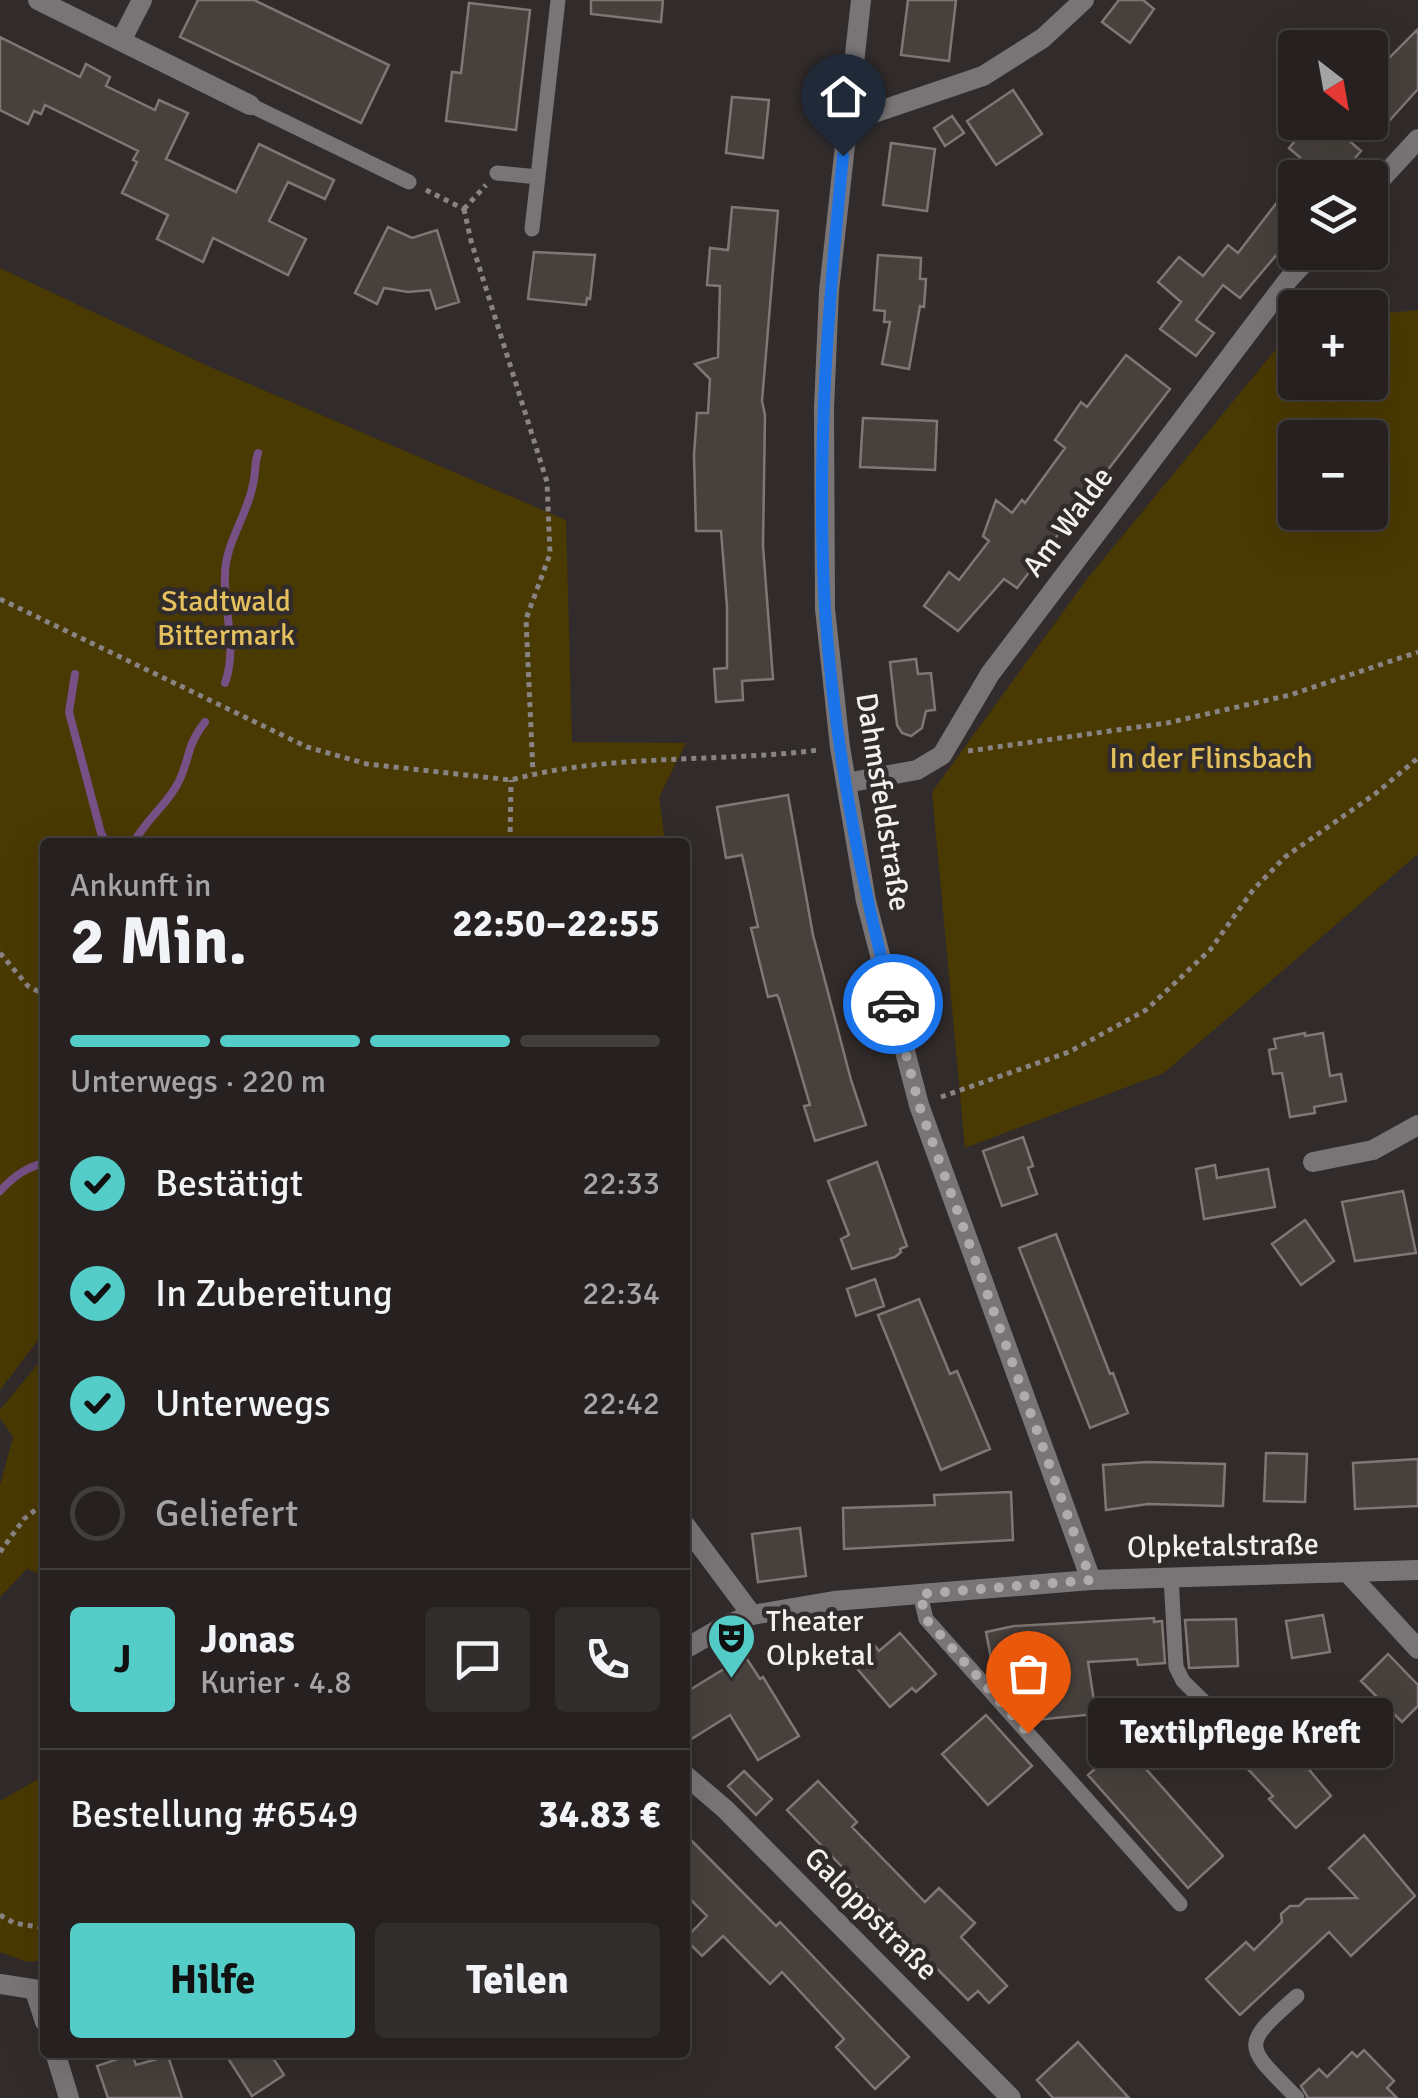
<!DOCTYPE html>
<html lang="de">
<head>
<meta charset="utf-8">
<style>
  body { margin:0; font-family:Signika,sans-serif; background:#322d2d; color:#f1f3f6; height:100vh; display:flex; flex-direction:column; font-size:38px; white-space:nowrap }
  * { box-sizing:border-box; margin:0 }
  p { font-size:32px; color:#a4a3a5 }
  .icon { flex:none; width:55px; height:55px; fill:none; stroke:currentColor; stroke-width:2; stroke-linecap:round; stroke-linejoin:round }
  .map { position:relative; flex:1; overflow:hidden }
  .panel { position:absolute; left:40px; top:838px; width:650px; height:1220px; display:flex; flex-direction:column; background:#262020; border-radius:10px; box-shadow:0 10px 40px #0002,0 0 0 2px #423e3e }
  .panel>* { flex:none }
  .needle { width:65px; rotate:149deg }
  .controls { position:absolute; left:1278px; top:30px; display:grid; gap:20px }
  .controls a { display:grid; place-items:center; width:110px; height:110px; border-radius:10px; background:#262020; box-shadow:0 10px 40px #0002,0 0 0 2px #423e3e; font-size:50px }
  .pin { position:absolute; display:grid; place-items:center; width:85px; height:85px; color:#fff; margin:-102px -42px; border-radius:50% 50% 50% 0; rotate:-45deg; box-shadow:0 0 10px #0007 }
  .pin .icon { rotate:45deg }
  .courier { position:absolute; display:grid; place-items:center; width:100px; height:100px; margin:-50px; border:8px solid #1a73e8; border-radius:50%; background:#fff; color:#222; box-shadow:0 2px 12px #0007 }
  .bubble { position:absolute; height:70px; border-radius:10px; background:#262020; box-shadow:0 10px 40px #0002,0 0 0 2px #423e3e; font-size:32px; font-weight:700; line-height:70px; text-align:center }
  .head em { font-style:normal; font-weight:700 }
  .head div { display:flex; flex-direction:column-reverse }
  .head { display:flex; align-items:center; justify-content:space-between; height:170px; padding:0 30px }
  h1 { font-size:65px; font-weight:700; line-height:75px }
  .bar { display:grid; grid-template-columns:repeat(4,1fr); gap:15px 10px; align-content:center; height:120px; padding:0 30px }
  .bar i { height:12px; border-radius:8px; background:#423e3e }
  .bar .active { background:#54cdc8 }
  .bar p { grid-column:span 4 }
  .line { display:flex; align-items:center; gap:25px; padding:0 30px; border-top:2px solid #423e3e }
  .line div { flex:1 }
  .round { display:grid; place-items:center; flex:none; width:105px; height:105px; border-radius:10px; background:#322d2d }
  ol { padding:0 30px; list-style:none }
  li { display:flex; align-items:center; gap:30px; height:110px }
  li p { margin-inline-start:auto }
  li .icon { padding:10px; border-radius:50%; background:#54cdc8; color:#111; stroke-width:4 }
  li:last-child { color:#a4a3a5 }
  li i { width:55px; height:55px; border:5px solid #423e3e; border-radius:50% }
  .action { display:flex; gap:20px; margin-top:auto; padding:20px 30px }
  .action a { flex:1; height:115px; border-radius:10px; background:#54cdc8; color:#111; font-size:40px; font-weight:700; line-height:115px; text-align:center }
  .action a+a { background:#322d2d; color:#f1f3f6 }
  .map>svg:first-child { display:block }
  .green { fill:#493903; fill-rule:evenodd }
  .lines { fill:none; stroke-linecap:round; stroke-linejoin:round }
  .stream { stroke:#775086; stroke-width:8 }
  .building { fill:#47413d; stroke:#7e7773; stroke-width:2.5 }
  .path { stroke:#898383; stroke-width:5; stroke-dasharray:5 5; stroke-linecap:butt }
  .service { stroke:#797577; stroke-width:15 }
  .minor { stroke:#797577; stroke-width:20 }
  .tertiary { stroke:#797577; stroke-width:20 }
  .done { stroke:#b1abab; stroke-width:10; stroke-dasharray:0 18 }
  .route { stroke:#1a73e8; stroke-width:12 }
  .labels { text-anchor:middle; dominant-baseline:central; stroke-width:9; stroke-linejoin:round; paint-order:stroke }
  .street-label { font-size:30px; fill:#f5f0f0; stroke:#322b2b }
  .park-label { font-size:30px; fill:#e4c15d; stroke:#322b2b }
  .poi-label { font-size:30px; fill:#f5f0f0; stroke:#322b2b; text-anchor:start }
</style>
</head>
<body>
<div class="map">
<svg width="1418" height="2098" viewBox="0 0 1418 2098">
  <rect width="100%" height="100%" fill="#322b2b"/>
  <!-- green -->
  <path class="green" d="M 0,268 L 210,367 L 566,520 L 572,742 L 686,743 L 659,797 L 665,842 L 45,842 L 45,1331 L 0,1390 Z
    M 1418,310 L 1418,854 L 1164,1073 L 965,1148 L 932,792 L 1087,579 L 1295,326 L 1295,382 L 1370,382 L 1370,315 ZM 1295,438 L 1370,438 L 1370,512 L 1295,512 Z
    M 45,1355 L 45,1576 L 27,1569 L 0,1597 L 0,1486 L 13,1437 L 0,1418 L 0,1410 Z
    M 45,1775 L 45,1960 L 27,1962 L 0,1952 L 0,1801 Z"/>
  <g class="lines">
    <!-- stream -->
    <path class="stream" d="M 75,674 L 69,712 L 101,833 L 106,842
      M 225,683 C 238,646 223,611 225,573 C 226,542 248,514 253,484 C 256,473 254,465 258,453
      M 134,842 C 147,818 170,802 180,779 C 191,754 186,747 205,722
      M 0,1191 C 13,1177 26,1167 45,1163"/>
  </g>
  <!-- building -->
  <path class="building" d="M 198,0 L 254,0 L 389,65 L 361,123 L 180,37 Z
    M 591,0 L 663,0 L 661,22 L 591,14 Z
    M 908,0 L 956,0 L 949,61 L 901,55 Z
    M 1119,0 L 1143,0 L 1154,9 L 1130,43 L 1102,22 Z
    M 469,3 L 530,10 L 516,130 L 446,121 L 452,72 L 461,73 Z
    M 1418,29 L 1418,89 L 1389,121 L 1370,104 L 1370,77 Z
    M 0,37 L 80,77 L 86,64 L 110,77 L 106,86 L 155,110 L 159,100 L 188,113 L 166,159 L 236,192 L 259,144 L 334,180 L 325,199 L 288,182 L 269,221 L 306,239 L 288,275 L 213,238 L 203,262 L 157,239 L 168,215 L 122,193 L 137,162 L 133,160 L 138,151 L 45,105 L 41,114 L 34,111 L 28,124 L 0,110 Z
    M 1013,90 L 1042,134 L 996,165 L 967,121 Z
    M 732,97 L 769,100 L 763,158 L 726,153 Z
    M 952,116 L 964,133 L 945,146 L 934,128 Z
    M 1311,122 L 1325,132 L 1331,125 L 1361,151 L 1338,178 L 1290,178 L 1304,161 L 1289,148 Z
    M 891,143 L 935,149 L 927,211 L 883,205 Z
    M 1295,179 L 1295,233 L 1240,298 L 1223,285 L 1196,320 L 1214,333 L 1196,356 L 1160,329 L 1181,302 L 1158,282 L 1179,257 L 1203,276 L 1228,245 L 1238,253 Z
    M 732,207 L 778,211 L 762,401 L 765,415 L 763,546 L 773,679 L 742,681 L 743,700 L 716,702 L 714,669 L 727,668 L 727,607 L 721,531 L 696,531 L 694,455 L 697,413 L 708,413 L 710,379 L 695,364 L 718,357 L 720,286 L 707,285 L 710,248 L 728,250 Z
    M 388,227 L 412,238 L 437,230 L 459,302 L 436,309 L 430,290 L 408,292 L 384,288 L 377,304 L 355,293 Z
    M 534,252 L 595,255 L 590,299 L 587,298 L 586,305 L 528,299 Z
    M 878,255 L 921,258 L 920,279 L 926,279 L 924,307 L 920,306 L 909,369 L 882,364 L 890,322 L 884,322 L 885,311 L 874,310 Z
    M 1126,355 L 1170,389 L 1017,588 L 1004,579 L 958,631 L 924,606 L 949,572 L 959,580 L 989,541 L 983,536 L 996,500 L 1012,513 L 1022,500 L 1025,503 L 1065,448 L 1055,440 L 1081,402 L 1087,407 Z
    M 863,418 L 937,421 L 935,470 L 860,467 Z
    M 916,659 L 918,674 L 931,673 L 935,710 L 926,711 L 922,728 L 911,736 L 902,733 L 897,725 L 890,662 Z
    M 788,795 L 813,935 L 851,1080 L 866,1125 L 815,1141 L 804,1106 L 810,1105 L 779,999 L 777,995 L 768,997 L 751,928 L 758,927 L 742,855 L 726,858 L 717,807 Z
    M 1305,1033 L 1305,1036 L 1323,1033 L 1330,1076 L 1341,1074 L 1346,1101 L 1314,1107 L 1315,1113 L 1290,1117 L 1282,1073 L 1273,1074 L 1269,1050 L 1276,1048 L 1274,1039 Z
    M 1023,1137 L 1033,1166 L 1028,1168 L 1037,1194 L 1002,1206 L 983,1151 Z
    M 877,1162 L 907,1246 L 900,1249 L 901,1252 L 895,1257 L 852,1269 L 841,1239 L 849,1235 L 828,1181 Z
    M 1215,1165 L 1217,1178 L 1268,1169 L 1275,1207 L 1204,1219 L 1196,1169 Z
    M 1403,1191 L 1416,1253 L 1355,1261 L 1342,1202 Z
    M 1305,1220 L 1334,1261 L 1301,1285 L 1272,1244 Z
    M 1056,1234 L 1110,1374 L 1113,1373 L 1128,1413 L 1090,1428 L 1019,1248 Z
    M 875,1279 L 884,1306 L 856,1316 L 847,1289 Z
    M 919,1299 L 950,1374 L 957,1371 L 990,1449 L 941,1470 L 878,1315 Z
    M 1266,1453 L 1307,1454 L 1305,1502 L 1264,1501 Z
    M 1418,1459 L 1418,1506 L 1355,1509 L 1353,1463 Z
    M 1148,1462 L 1225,1464 L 1223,1506 L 1148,1504 L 1106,1510 L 1103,1465 Z
    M 1011,1492 L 1013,1540 L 844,1549 L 843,1508 L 935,1505 L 934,1495 Z
    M 800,1528 L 806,1576 L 758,1582 L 752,1534 Z
    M 1323,1615 L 1330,1652 L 1292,1658 L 1286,1621 Z
    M 1154,1618 L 1154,1622 L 1162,1621 L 1165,1663 L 1138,1665 L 1137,1659 L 1088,1662 L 1096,1714 L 1036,1720 L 1034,1692 L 1044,1648 L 991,1658 L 986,1632 L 1014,1626 Z
    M 1236,1619 L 1238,1666 L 1189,1668 L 1185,1620 Z
    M 900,1633 L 936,1674 L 916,1692 L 912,1688 L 890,1707 L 854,1665 L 875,1646 L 879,1651 Z
    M 1388,1654 L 1418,1685 L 1418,1706 L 1402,1722 L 1361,1681 Z
    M 745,1656 L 760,1679 L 763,1677 L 799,1736 L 758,1760 L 730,1715 L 685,1743 L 685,1693 Z
    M 1191,1707 L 1221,1741 L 1205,1755 L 1175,1722 Z
    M 1272,1713 L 1287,1730 L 1281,1736 L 1331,1796 L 1296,1828 L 1269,1799 L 1273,1796 L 1231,1751 Z
    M 986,1715 L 1032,1766 L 988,1805 L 942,1754 Z
    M 1123,1743 L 1223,1856 L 1188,1888 L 1088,1775 Z
    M 744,1771 L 772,1799 L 756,1815 L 728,1786 Z
    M 818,1781 L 857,1822 L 852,1827 L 925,1902 L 939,1888 L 975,1923 L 961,1937 L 1007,1986 L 989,2003 L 978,1991 L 968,2000 L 844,1875 L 847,1872 L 787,1810 Z
    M 685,1834 L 776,1926 L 780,1922 L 909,2057 L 875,2089 L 836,2047 L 844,2039 L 782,1972 L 770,1984 L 723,1936 L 702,1956 L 685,1939 L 707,1916 L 685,1894 Z
    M 1364,1835 L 1415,1896 L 1351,1956 L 1329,1932 L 1240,2015 L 1206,1979 L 1246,1942 L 1254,1950 L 1282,1922 L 1281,1914 L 1290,1906 L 1299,1906 L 1306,1899 L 1357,1898 L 1329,1868 Z
    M 1078,2042 L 1129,2098 L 1053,2098 L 1037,2080 Z
    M 1364,2050 L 1394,2081 L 1387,2088 L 1397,2098 L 1308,2098 L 1301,2086 L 1319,2069 L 1327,2077 L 1352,2052 L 1357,2057 Z
    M 224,2052 L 269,2052 L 284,2075 L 252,2096 Z
    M 132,2054 L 136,2065 L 168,2056 L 182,2098 L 108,2098 L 97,2066 Z"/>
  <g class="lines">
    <!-- path -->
    <path class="path" d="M 426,190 L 464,209
      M 464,209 L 471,241 L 547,482 L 550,554 L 526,619 L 533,773
      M 464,209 L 486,185
      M 0,599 L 307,747 L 367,764 L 511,780 C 610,753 717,763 818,750
      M 968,751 L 1167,723 L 1290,695 L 1418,652
      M 510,842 L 511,780
      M 0,953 L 28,986 L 45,995
      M 941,1097 L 1069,1052 L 1146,1010 L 1210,950 L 1253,890 L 1285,857 L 1375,794 L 1418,758
      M 0,1552 L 24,1519 L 45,1502
      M 0,1915 L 14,1923 L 45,1928"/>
    <!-- service -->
    <path class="service" d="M 250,105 L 409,182
      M 497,173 L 538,177
      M 532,229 L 558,0
      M 1171,1577 L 1176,1667 L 1183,1681 L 1237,1734
      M 920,1594 L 926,1619 L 1180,1904
      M 1297,2098 C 1245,2045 1239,2047 1297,1996"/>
    <!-- minor -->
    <path class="minor" d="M 38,0 L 250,105
      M 861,0 L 829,291 L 824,408 L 825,609 L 840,747 L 866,901 L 919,1105 L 1091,1580
      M 122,39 L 142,0
      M 847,122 L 983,76 L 1043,38 L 1084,0
      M 1370,191 L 1418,139
      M 846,783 L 917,770 L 942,755 L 990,674 L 1288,280 L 1314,252
      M 1313,1162 L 1373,1150 L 1418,1125
      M 685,1525 L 752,1615
      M 1348,1573 L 1418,1649
      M 685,1775 L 725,1809 L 1011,2098
      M 35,1991 L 45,2022
      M 55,2052 L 69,2098"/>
    <!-- tertiary -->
    <path class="tertiary" d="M 685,1649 L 728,1624 L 752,1615 L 834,1601 L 1091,1580 L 1418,1570
      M 0,1984 L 45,1991"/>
  </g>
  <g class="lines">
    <!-- done -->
    <path class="done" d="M 893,1004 L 919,1105 L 1091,1580 L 920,1594 L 926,1619 L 1028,1733"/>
    <!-- route -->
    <path class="route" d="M 843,156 C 828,306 816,458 825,609 C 834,742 859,875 893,1004"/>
  </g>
  <!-- icons -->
  <defs>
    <symbol id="theatre-pin" viewBox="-11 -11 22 30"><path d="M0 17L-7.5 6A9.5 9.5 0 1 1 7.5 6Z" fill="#54cdc8" stroke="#322b2b"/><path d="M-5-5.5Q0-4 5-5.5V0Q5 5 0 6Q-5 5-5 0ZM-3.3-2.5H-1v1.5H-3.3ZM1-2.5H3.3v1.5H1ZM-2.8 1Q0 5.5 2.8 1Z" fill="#111"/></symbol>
  </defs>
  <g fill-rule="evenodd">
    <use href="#theatre-pin" x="704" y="1610" width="55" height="75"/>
  </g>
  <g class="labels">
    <!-- street labels -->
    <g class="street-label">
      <text transform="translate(1068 522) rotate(-53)">Am Walde</text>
      <text transform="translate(883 802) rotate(81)">Dahmsfeldstraße</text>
      <text transform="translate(1223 1546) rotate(-1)">Olpketalstraße</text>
      <text transform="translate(871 1914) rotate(45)">Galoppstraße</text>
    </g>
    <!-- park labels -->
    <g class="park-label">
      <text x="226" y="601">Stadtwald<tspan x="226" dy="34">Bittermark</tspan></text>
      <text x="1211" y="758">In der Flinsbach</text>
    </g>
    <!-- poi labels -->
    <g class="poi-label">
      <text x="766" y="1621">Theater<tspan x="766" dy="34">Olpketal</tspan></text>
    </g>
  </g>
</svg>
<div class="controls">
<a><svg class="needle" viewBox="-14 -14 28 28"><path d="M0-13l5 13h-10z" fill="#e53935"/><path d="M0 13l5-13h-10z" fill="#a4a3a5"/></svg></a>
<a><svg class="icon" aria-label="layers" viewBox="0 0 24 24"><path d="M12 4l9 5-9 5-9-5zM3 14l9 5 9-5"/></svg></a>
<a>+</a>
<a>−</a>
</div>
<div class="pin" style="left:1028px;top:1733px;background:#ea580c"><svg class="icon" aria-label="bag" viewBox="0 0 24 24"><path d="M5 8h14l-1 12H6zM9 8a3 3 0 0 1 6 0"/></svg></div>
<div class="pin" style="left:843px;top:156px;background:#1f2937"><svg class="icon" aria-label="home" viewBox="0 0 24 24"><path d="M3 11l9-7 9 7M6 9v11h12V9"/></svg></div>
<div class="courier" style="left:893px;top:1004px"><svg class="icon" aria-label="car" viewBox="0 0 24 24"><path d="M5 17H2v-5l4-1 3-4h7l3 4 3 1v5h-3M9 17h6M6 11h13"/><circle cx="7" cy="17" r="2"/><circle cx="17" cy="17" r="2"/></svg></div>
<div class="bubble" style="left:1088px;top:1698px;width:305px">Textilpflege Kreft</div>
<section class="panel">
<div class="head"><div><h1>2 Min.</h1><p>Ankunft in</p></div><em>22:50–22:55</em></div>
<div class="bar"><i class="active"></i><i class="active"></i><i class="active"></i><i></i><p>Unterwegs · 220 m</p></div>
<ol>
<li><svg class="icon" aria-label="check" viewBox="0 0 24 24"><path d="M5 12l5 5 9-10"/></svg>Bestätigt<p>22:33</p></li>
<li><svg class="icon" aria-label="check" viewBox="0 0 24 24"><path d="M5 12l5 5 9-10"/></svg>In Zubereitung<p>22:34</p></li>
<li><svg class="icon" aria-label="check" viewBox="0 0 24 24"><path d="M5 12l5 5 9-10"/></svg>Unterwegs<p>22:42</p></li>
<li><i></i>Geliefert</li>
</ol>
<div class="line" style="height:180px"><b class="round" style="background:#54cdc8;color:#111">J</b><div><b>Jonas</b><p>Kurier · 4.8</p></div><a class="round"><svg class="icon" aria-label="chat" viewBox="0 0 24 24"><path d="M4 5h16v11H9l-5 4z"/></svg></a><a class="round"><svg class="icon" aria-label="phone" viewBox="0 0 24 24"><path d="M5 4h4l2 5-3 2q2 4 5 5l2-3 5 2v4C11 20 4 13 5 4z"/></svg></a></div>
<div class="line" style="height:130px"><div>Bestellung #6549</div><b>34.83 €</b></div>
<div class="action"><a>Hilfe</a><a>Teilen</a></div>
</section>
</div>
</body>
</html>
